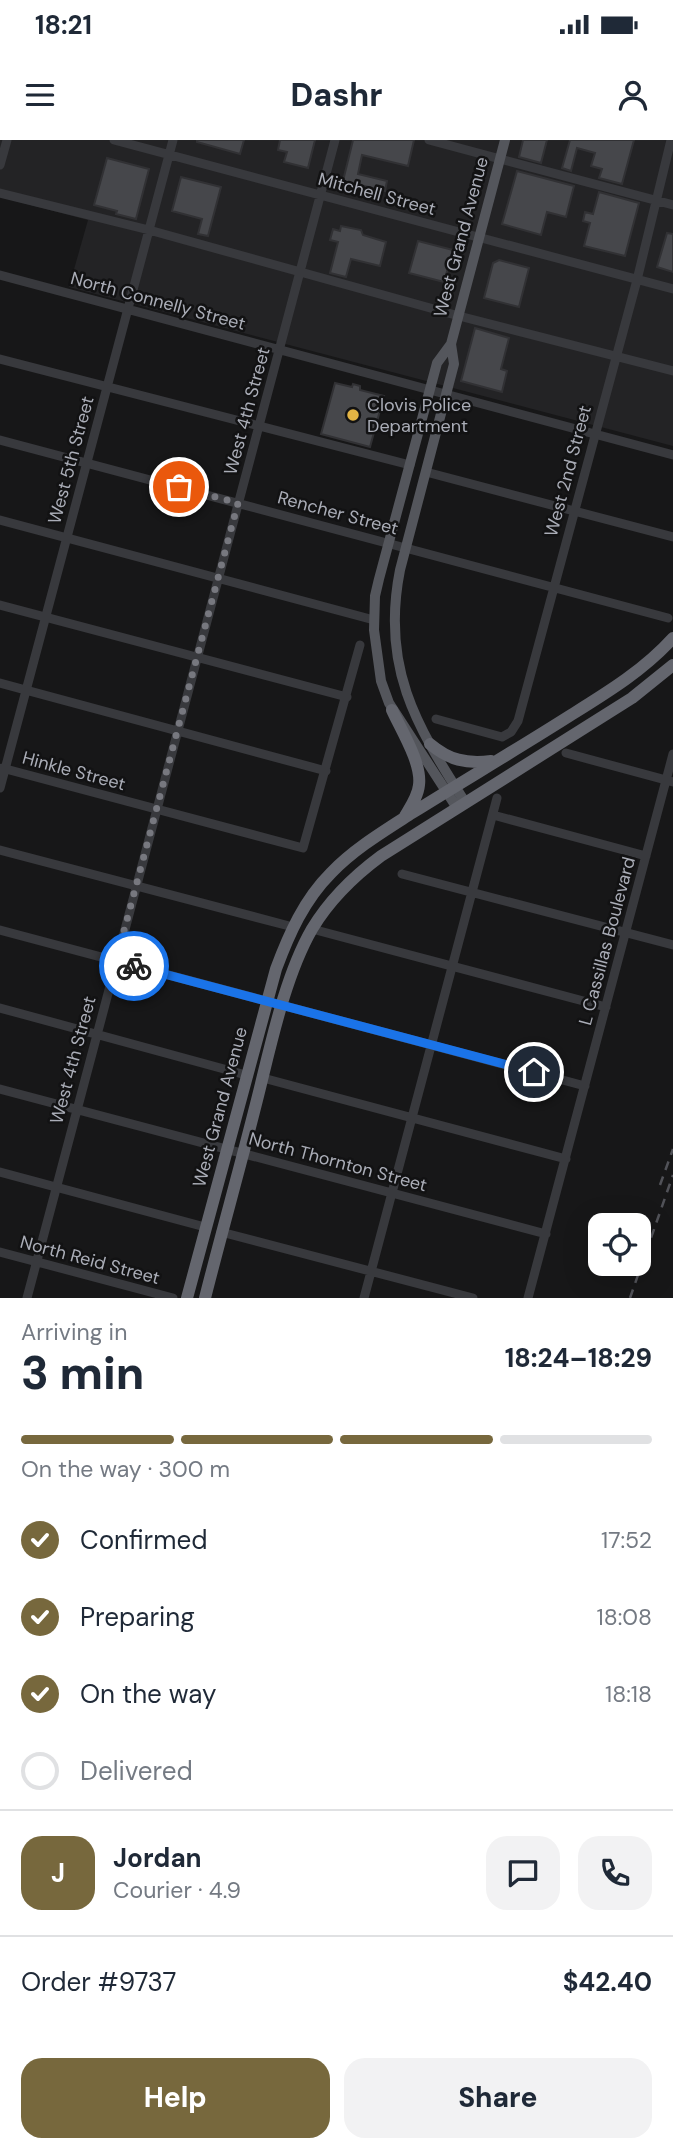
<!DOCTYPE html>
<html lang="en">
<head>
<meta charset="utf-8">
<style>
  body { margin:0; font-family:"DM Sans",sans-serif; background:#f2f2f3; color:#1f2937; height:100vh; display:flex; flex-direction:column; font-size:26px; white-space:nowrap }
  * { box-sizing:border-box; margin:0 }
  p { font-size:23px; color:#747a83 }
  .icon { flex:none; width:38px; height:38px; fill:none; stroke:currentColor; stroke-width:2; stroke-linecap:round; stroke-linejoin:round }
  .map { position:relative; height:1158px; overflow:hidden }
  .details { display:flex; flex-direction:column; background:#fff; flex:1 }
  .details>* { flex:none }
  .buttons { position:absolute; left:588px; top:1073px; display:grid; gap:14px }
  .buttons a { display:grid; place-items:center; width:63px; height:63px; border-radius:14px; background:#fff; box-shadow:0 7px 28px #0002; font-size:35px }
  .pin { position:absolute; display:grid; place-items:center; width:60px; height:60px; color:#fff; margin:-30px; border:4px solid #fff; border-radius:50%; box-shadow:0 2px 7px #0007 }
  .courier { position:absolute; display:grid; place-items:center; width:70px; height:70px; margin:-35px; border:5px solid #1a73e8; border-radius:50%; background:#fff; color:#222; box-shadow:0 2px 9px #0007 }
  .summary em { font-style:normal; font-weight:800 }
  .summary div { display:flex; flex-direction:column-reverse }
  .summary { display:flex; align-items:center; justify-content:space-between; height:119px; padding:0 21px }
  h1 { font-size:46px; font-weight:800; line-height:52px }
  .bar { display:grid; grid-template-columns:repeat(4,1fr); gap:10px 7px; align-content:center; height:84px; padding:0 21px }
  .bar i { height:9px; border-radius:5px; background:#e0e1e3 }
  .bar .selected { background:#77683d }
  .bar p { grid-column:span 4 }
  .line { display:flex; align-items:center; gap:18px; padding:0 21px; border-top:2px solid #e0e1e3 }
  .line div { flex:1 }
  .round { display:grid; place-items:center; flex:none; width:74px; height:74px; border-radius:21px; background:#f2f2f3 }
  ol { padding:0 21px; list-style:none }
  li { display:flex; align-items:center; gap:21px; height:77px }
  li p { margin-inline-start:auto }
  li .icon { padding:7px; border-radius:50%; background:#77683d; color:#fff; stroke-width:4 }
  li:last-child { color:#747a83 }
  li i { width:38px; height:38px; border:4px solid #e0e1e3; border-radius:50% }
  .primary-button { display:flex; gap:14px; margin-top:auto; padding:14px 21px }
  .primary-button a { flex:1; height:80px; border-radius:21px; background:#77683d; color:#fff; font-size:28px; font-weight:800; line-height:80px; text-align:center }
  .primary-button a+a { background:#f2f2f3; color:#1f2937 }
  .status { display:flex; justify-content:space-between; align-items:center; height:49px; padding:0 35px; background:#fff; direction:ltr }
  .status svg { height:19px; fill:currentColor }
  header { display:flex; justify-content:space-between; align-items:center; height:91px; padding:0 21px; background:#fff; font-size:32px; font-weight:800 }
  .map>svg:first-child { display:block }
  .built { fill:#232325 }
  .building { fill:#46474b; stroke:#313134; stroke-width:2 }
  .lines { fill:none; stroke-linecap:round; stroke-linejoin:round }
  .minor { stroke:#38393d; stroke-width:9 }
  .major { stroke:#54565c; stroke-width:10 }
  .highway { stroke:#64666e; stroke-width:12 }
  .rail { stroke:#515258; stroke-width:2.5; stroke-dasharray:9 7; stroke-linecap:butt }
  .done { stroke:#77787f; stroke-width:7; stroke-dasharray:0 12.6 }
  .route { stroke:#1a73e8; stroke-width:9 }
  .poi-dot { fill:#e3b444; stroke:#121213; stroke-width:2.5 }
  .labels { text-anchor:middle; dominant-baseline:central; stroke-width:5; stroke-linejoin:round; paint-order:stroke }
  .street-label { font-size:18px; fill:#aaadb7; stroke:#121213 }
  .poi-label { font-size:18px; fill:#aaadb7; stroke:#121213; text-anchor:start }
</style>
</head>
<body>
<div class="status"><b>18:21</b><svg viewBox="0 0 49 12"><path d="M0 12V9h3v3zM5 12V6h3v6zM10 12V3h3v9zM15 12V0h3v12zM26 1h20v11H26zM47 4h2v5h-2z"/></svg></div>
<header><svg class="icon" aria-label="menu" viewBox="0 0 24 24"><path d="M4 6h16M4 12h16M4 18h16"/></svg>Dashr<svg class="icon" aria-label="person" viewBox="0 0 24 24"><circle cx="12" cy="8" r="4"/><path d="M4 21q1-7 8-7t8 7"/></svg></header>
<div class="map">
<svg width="673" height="1158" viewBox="0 0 673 1158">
  <rect width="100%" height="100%" fill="#171718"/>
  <!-- built -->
  <path class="built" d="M 0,0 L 673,0 L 673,306 L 69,147 L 88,80 L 0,57 Z"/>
  <!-- building -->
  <path class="building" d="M 197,0 L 244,0 L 240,14 L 197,2 Z
    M 280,0 L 315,0 L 308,28 L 284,22 L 287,12 L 278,10 Z
    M 353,0 L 414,0 L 408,26 L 362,15 L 358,34 L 387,41 L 385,51 L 343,41 Z
    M 523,0 L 547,0 L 541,23 L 519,17 Z
    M 570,0 L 634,0 L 622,44 L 599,38 L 602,29 L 591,26 L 595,13 L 577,8 L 571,31 L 562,28 Z
    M 107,18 L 149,29 L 136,79 L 116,74 L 117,71 L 94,65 Z
    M 517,31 L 574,46 L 566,77 L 547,72 L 541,95 L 502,84 Z
    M 181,37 L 221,47 L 208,96 L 198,94 L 202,79 L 172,71 Z
    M 599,52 L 639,63 L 625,116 L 584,106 L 590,83 L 583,81 L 585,72 L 593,74 Z
    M 341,86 L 361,90 L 363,95 L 386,102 L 380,126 L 351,119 L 346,137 L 330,133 L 338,102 L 330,100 L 333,89 L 340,91 Z
    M 667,93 L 673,94 L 673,132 L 657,127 Z
    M 418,101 L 453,110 L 444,142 L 409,133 Z
    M 499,120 L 529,128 L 519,167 L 484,158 L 493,123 Z
    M 475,188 L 509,198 L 501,229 L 507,231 L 502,252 L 461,241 Z
    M 335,243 L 352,247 L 353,244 L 360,246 L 360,250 L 384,256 L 370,307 L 321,294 Z"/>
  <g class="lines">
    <!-- minor -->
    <path class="minor" d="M 114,0 L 673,149
      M 429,0 L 673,65
      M 0,25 L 7,0
      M 0,53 L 149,90 L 459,176 L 673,231
      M 0,135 L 673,315
      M 0,219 L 410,325
      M 0,300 L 668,478
      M 426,332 L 673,397
      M 0,380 L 374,480
      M 0,465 L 347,557
      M 0,543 L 326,631
      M 436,579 L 502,597 L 511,592 L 518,581 L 637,140 L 671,0
      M 566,613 L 673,642
      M 2,628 L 303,708 L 360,505
      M 0,648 L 173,0
      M 493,675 L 646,716
      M 0,710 L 293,787
      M 402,734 L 673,805
      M 312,789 L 606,867
      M 0,790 L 585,946
      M 0,868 L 246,935
      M 263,938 L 566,1019
      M 0,949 L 546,1094
      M 0,1032 L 205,1087
      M 221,1092 L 473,1158
      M 0,1112 L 173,1158
      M 27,1158 L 335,0
      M 364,1158 L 497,658
      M 528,1158 L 673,614"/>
    <!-- major -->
    <path class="major" d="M 451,204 L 454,224 L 400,430 C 381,526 415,584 465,662
      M 457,668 L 389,563 L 381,541 L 374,490 L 375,456 L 379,439 L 437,223 L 451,204 L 505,0"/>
    <!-- highway -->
    <path class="highway" d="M 392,570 C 401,590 422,623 419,645 C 418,656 411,666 405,676
      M 430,604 C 449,620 466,624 491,621
      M 187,1158 L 276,829 C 289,794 304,760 331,733 C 354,709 384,691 412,673 C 465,640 519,608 571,575 C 608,552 644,530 673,498
      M 205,1158 C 222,1091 241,1024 258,956 C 271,904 285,836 312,789 C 330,759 354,736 381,716 L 632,558 L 673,525"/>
    <!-- rail -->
    <path class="rail" d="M 660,1045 L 673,1009
      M 630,1158 L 673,1035"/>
  </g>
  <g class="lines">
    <!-- done -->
    <path class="done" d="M 134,826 L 116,821 L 238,363 L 179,347"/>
    <!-- route -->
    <path class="route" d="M 134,826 L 534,932"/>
  </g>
  <!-- markers -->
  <circle class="poi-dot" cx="353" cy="275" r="7"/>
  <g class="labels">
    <!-- street labels -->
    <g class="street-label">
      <text transform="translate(377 54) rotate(15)">Mitchell Street</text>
      <text transform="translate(461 97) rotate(-75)">West Grand Avenue</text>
      <text transform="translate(158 161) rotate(15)">North Connelly Street</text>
      <text transform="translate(247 271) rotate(-75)">West 4th Street</text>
      <text transform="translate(71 320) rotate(-75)">West 5th Street</text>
      <text transform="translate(568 331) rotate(-75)">West 2nd Street</text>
      <text transform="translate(338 373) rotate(15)">Rencher Street</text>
      <text transform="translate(74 631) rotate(15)">Hinkle Street</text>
      <text transform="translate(607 801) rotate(-75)">L Cassillas Boulevard</text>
      <text transform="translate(73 920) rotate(-75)">West 4th Street</text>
      <text transform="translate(220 967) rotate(-75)">West Grand Avenue</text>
      <text transform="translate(338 1022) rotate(15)">North Thornton Street</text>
      <text transform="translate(90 1120) rotate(15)">North Reid Street</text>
    </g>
    <!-- poi labels -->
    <g class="poi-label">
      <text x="367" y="265">Clovis Police<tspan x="367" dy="21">Department</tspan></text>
    </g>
  </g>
</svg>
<div class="buttons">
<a><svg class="icon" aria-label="locate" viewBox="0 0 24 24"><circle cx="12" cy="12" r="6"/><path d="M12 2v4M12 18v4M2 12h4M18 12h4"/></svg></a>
</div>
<div class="pin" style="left:179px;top:347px;background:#ea580c"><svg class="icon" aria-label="bag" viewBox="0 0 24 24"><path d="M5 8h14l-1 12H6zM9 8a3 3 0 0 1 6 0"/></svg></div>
<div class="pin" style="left:534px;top:932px;background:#1f2937"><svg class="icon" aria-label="home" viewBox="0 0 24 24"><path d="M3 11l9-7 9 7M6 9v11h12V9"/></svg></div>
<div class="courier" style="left:134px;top:826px"><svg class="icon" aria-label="bike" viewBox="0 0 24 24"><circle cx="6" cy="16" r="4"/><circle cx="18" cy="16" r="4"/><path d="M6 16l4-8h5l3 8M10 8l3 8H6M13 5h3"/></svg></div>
</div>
<section class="details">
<div class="summary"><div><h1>3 min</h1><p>Arriving in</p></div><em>18:24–18:29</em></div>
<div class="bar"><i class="selected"></i><i class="selected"></i><i class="selected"></i><i></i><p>On the way · 300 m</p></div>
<ol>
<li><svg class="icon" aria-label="check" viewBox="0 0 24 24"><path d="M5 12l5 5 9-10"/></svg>Confirmed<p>17:52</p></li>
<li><svg class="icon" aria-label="check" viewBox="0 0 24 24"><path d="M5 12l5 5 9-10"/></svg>Preparing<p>18:08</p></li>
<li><svg class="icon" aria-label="check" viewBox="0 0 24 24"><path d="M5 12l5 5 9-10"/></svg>On the way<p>18:18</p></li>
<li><i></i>Delivered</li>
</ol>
<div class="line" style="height:126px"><b class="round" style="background:#77683d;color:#fff">J</b><div><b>Jordan</b><p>Courier · 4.9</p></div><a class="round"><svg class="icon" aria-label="chat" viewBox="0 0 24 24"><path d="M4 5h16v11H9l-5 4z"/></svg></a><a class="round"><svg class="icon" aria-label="phone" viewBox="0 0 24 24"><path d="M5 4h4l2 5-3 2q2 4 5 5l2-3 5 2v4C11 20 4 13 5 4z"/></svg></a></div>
<div class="line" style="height:91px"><div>Order #9737</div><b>$42.40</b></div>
<div class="primary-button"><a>Help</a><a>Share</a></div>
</section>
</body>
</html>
